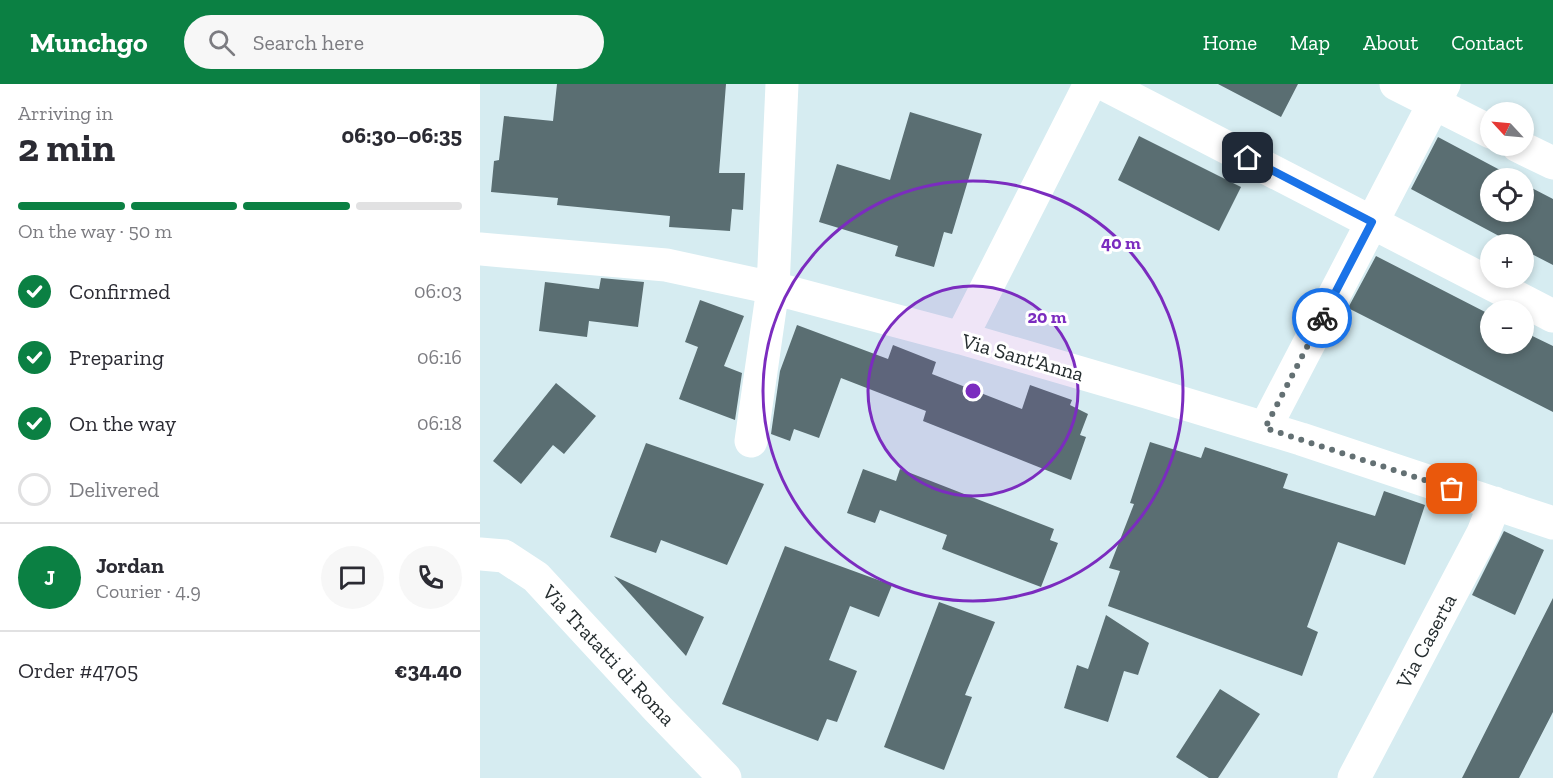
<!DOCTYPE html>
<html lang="en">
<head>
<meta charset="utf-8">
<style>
  body { margin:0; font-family:"Zilla Slab",serif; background:#f7f7f7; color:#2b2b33; height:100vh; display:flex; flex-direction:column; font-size:22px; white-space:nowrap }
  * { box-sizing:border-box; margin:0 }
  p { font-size:20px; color:#7c7c81 }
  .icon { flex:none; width:33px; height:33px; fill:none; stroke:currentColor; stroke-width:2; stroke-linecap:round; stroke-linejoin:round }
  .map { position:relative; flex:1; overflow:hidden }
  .details { display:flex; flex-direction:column; background:#fff; width:480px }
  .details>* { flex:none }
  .needle { width:39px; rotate:296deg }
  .fabs { position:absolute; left:1000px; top:18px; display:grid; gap:12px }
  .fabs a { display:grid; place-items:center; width:54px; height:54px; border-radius:50%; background:#fff; box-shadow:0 3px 9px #0003; font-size:30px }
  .pin { position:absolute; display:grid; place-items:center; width:51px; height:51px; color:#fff; margin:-26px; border-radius:12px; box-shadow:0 3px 9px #0006 }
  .courier { position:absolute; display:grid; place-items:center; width:60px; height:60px; margin:-30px; border:4px solid #1a73e8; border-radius:50%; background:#fff; color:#222; box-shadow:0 2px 8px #0007 }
  .headline em { font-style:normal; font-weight:800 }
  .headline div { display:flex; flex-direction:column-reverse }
  .headline { display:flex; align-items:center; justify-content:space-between; height:102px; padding:0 18px }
  h1 { font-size:39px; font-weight:800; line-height:45px }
  .bar { display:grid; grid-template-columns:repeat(4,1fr); gap:9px 6px; align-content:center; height:72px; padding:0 18px }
  .bar i { height:8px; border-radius:4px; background:#e1e1e2 }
  .bar .on { background:#0b8043 }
  .bar p { grid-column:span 4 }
  .line { display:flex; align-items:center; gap:15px; padding:0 18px; border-top:2px solid #e1e1e2 }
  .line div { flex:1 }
  .round { display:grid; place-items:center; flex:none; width:63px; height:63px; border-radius:32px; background:#f7f7f7 }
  ol { padding:0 18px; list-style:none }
  li { display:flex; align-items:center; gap:18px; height:66px }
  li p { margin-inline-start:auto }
  li .icon { padding:6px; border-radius:50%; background:#0b8043; color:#fff; stroke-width:4 }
  li:last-child { color:#7c7c81 }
  li i { width:33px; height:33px; border:3px solid #e1e1e2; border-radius:50% }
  header { display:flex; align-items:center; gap:36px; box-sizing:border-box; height:84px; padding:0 30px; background:#0b8043; color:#fff }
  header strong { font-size:28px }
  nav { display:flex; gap:33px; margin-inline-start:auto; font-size:21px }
  .search { width:420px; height:54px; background:#f7f7f7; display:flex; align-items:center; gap:15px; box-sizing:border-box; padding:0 21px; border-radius:33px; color:#7c7c81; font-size:22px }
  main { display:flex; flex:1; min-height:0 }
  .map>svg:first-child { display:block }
  .building { fill:#5a6e72 }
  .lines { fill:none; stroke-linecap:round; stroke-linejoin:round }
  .minor { stroke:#fff; stroke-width:33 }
  .done { stroke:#637073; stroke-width:6; stroke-dasharray:0 10.8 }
  .route { stroke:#1a73e8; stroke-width:8 }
  .ring { fill:none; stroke:#7b2cbf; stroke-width:3 }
  .labels { text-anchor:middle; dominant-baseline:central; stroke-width:6; stroke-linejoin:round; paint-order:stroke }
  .street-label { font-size:21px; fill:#252d2f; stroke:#fff }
  .centre { fill:#7b2cbf; stroke:#fff; stroke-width:3 }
  .ring-label { font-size:18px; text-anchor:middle; font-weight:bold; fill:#7b2cbf; stroke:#fff; stroke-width:6; stroke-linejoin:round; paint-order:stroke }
</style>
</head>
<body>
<header>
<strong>Munchgo</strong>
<div class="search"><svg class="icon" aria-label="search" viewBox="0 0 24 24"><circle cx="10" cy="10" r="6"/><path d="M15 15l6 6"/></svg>Search here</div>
<nav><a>Home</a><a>Map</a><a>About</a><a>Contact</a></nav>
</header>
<main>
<section class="details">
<div class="headline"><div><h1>2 min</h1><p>Arriving in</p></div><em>06:30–06:35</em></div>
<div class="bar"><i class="on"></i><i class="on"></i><i class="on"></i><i></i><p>On the way · 50 m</p></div>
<ol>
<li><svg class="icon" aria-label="check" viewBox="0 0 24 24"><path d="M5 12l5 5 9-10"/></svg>Confirmed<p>06:03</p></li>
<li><svg class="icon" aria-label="check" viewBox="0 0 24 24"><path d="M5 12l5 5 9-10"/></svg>Preparing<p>06:16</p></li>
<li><svg class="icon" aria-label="check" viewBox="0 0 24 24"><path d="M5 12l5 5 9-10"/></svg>On the way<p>06:18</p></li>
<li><i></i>Delivered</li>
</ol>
<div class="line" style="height:108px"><b class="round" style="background:#0b8043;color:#fff">J</b><div><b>Jordan</b><p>Courier · 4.9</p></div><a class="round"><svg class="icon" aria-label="chat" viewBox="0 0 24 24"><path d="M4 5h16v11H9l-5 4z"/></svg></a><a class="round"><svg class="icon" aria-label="phone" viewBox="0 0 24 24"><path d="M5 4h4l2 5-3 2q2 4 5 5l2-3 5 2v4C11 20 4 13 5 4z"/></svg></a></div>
<div class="line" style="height:78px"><div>Order #4705</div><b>€34.40</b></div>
</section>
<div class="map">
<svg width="1073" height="694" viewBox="0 0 1073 694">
  <rect width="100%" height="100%" fill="#d6ecf1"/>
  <!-- building -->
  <path class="building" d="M 77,0 L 246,0 L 239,89 L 265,89 L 263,126 L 252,125 L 250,147 L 189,143 L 190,132 L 77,121 L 78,114 L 11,108 L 14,77 L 19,76 L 24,32 L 73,37 Z
    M 738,0 L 818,0 L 801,33 Z
    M 430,28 L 502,50 L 472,150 L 464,148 L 454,183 L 415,172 L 418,162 L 339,138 L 357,80 L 410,96 Z
    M 659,52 L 761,103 L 739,147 L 638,96 Z
    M 958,53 L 1035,94 L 1011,94 L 1011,128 L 1044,128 L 1044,100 L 1073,115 L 1073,181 L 1044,166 L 1044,160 L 1034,160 L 931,105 Z
    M 896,172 L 1011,231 L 1011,260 L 1044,260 L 1044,248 L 1073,262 L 1073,328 L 868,224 Z
    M 121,194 L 164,198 L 158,243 L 109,237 L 107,253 L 59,247 L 65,198 L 119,205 Z
    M 220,216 L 264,232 L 244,282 L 262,289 L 255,336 L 199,315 L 218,263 L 205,258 Z
    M 317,241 L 408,275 L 413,261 L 456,278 L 452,290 L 542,325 L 550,301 L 592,316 L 590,321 L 608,330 L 600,351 L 606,353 L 591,396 L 443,337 L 446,327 L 361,294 L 339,354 L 314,345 L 310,357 L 291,350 L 300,287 Z
    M 76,299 L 116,332 L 84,370 L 73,361 L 41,400 L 13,377 Z
    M 670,358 L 721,374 L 725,363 L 808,390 L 803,404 L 895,432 L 904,407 L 945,421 L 925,481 L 858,458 L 827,543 L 838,548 L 822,592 L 628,522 L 640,487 L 629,484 L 654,420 L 650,419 Z
    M 166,359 L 284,400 L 247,481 L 181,456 L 176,469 L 130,453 Z
    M 383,385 L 416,397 L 420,385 L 574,445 L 570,456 L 578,459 L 561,503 L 462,465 L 467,451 L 400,426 L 395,439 L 367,429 Z
    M 1024,447 L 1064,466 L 1035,531 L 992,511 Z
    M 305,462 L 412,501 L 399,533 L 370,522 L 349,576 L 377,587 L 357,638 L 347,635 L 338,657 L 242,620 Z
    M 134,492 L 224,533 L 206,572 Z
    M 1073,514 L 1073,628 L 1039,694 L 982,694 Z
    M 459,518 L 515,538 L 485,611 L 492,613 L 464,686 L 404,663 Z
    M 626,531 L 669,559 L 658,591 L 644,587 L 628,638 L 584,624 L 597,581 L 608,585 Z
    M 740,605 L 780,630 L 738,694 L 729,694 L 696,673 Z"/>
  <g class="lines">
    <!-- minor -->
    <path class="minor" d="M 624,0 L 1073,232
      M 916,0 L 1011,48
      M 1038,62 L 1073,79
      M 0,165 L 186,181 L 293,204 L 481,254 L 666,308 L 821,355 L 1073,439
      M 481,254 L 610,0
      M 785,344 L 964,0
      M 271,357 L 293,204 L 302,0
      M 0,470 L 24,472 L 56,493 L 178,625 L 245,694
      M 874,694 L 1003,449 L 1015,419"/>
  </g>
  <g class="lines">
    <!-- done -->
    <path class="done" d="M 842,234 L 785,344 L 972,405"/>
    <!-- route -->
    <path class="route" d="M 768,74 L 892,138 L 842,234"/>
  </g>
  <!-- distance rings -->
  <circle cx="493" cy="307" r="105" fill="#7b2cbf" fill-opacity=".12"/>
  <g class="ring">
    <circle cx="493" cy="307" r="105"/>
    <circle cx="493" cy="307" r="210"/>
  </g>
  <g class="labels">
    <!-- street labels -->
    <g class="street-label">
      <text transform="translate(543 273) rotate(16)">Via Sant'Anna</text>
      <text transform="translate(946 557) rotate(-62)">Via Caserta</text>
      <text transform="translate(129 571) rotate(47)">Via Tratatti di Roma</text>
    </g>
  </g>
  <circle cx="493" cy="307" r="9" class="centre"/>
  <g class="ring-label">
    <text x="641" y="165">40 m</text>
    <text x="567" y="239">20 m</text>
  </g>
</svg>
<div class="fabs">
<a><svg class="needle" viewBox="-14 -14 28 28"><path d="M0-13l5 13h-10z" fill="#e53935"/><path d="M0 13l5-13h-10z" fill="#7c7c81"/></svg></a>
<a><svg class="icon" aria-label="locate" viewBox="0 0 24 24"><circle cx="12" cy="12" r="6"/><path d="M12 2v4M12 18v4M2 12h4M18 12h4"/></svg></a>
<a>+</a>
<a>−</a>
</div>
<div class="pin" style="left:972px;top:405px;background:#ea580c"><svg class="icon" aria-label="bag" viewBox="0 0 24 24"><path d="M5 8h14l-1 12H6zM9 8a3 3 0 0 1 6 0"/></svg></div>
<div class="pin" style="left:768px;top:74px;background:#1f2937"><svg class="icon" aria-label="home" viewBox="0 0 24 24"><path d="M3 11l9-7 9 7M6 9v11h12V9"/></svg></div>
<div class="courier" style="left:842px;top:234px"><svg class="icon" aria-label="bike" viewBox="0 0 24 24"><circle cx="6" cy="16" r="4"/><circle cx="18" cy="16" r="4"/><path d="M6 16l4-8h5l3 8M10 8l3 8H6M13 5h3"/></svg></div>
</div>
</main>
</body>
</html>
